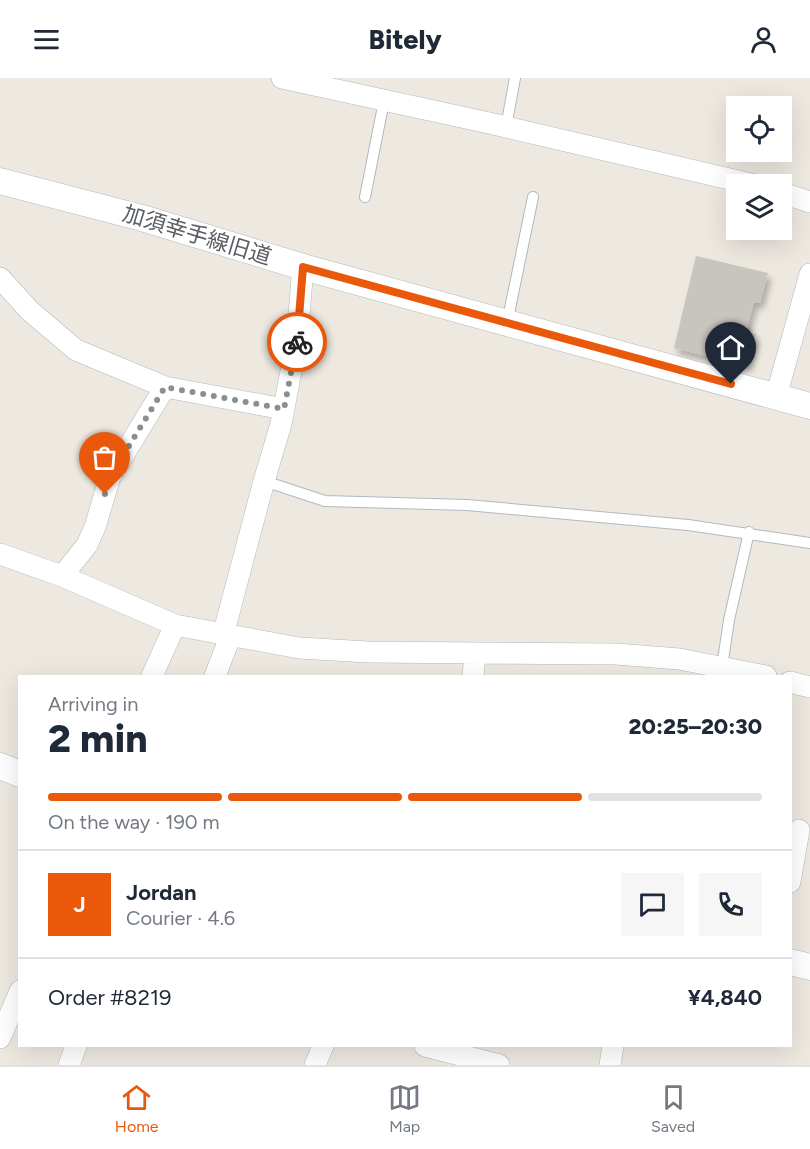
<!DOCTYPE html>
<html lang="en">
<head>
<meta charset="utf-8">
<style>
  body { margin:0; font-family:Figtree,"Noto Sans JP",sans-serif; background:#f6f6f7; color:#1f2937; height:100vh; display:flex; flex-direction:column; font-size:22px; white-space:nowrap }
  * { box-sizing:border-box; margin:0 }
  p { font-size:20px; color:#747a83 }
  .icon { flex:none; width:33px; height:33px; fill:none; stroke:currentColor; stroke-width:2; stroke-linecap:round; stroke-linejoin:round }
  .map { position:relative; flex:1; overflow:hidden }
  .panel { position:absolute; left:18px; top:597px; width:774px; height:372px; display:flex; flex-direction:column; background:#fff; border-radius:0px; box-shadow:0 6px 24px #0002 }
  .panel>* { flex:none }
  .tools { position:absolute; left:726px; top:18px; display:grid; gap:12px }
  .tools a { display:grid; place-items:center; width:66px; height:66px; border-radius:0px; background:#fff; box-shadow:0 6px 24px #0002; font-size:30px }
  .pin { position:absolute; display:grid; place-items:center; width:51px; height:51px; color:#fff; margin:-62px -26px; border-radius:50% 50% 50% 0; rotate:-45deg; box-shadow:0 0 6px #0007 }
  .pin .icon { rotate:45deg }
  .courier { position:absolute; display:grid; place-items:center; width:60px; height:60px; margin:-30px; border:4px solid #ea580c; border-radius:50%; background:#fff; color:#222; box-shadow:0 2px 8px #0007 }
  .headline em { font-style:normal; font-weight:800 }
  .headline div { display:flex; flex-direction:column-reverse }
  .headline { display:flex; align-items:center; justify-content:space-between; height:102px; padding:0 30px }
  h1 { font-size:39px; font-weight:800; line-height:45px }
  .bar { display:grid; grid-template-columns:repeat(4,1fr); gap:9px 6px; align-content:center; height:72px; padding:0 30px }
  .bar i { height:8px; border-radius:4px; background:#e0e1e3 }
  .bar .active { background:#ea580c }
  .bar p { grid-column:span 4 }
  .line { display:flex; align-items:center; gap:15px; padding:0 30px; border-top:2px solid #e0e1e3 }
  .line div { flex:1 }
  .round { display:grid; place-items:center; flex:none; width:63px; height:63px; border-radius:0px; background:#f6f6f7 }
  header { display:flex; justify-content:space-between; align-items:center; height:78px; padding:0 30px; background:#fff; font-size:27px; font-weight:800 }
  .dock { display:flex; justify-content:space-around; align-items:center; height:84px; border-top:2px solid #e0e1e3; background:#fff; font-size:16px; color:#747a83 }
  .dock a { display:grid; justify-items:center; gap:3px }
  .dock .active { color:#ea580c }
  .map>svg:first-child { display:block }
  .building { fill:#c8c4be; filter:url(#shadow) }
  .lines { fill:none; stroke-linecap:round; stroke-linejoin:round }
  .service-casing { stroke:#b4b8bc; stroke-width:12 }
  .minor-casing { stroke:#b4b8bc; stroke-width:22 }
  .tertiary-casing { stroke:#b4b8bc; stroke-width:27 }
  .service { stroke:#fff; stroke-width:10 }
  .minor { stroke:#fff; stroke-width:21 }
  .tertiary { stroke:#fff; stroke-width:26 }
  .done { stroke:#8d8f8e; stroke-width:6; stroke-dasharray:0 10.8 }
  .route { stroke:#ea580c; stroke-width:8 }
  .labels { text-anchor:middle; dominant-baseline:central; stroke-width:4.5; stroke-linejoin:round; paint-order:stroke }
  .street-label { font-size:22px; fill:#5a5e62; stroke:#fff }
</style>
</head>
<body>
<header><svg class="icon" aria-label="menu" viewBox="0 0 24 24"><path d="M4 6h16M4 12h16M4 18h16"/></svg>Bitely<svg class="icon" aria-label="person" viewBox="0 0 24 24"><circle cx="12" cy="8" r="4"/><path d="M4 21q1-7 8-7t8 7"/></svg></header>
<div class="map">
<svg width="810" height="987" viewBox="0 0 810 987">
  <defs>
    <filter id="shadow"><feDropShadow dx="3.5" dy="6" stdDeviation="3" flood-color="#0004"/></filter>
  </defs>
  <rect width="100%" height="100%" fill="#ede9e1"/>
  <!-- building -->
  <path class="building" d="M 696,178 L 768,195 L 760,225 L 754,224 L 746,254 L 756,256 L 748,288 L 674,270 Z"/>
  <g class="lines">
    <defs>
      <path id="service" d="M 506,49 L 515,0
        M 365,119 L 384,23
        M 507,245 L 533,119
        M 264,403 L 325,423 L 467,427 L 688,447 L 810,465
        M 722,589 L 729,542 L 749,454"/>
      <path id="minor" d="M 282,0 L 489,45 L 751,106
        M 782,115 L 810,124
        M 0,200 L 30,233 L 76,272 L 165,309 L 284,331
        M 776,319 L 810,196
        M 0,476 L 62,498 L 175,547 L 299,570 L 368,574 L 616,576 L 679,581 L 766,598
        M 62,498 L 87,467 L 95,449 L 110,399 L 165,309
        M 223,557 L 264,403 L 281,346 L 297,261 L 303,189
        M 152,598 L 175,547
        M 215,598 L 230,559
        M 473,598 L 475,576
        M 790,604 L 810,609
        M 790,804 L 799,752
        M 0,960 L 20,913
        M 425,968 L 499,987
        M 69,987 L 76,968
        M 315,987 L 323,968
        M 610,987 L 613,968"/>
      <path id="tertiary" d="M 0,103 L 142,140 L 303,189 L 810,328
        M 0,688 L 20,696
        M 790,884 L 810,889"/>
    </defs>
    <!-- service casing -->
    <use href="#service" class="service-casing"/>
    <!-- minor casing -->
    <use href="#minor" class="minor-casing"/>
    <!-- tertiary casing -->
    <use href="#tertiary" class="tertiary-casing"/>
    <!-- service -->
    <use href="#service" class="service"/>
    <!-- minor -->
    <use href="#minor" class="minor"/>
    <!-- tertiary -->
    <use href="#tertiary" class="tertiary"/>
  </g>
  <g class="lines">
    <!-- done -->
    <path class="done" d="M 105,416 L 110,399 L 165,309 L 284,331 L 297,264"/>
    <!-- route -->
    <path class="route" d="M 297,264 L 303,189 L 731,306"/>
  </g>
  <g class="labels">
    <!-- street labels -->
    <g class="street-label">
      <text transform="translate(197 157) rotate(17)">加須幸手線旧道</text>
    </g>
  </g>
</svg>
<div class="tools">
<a><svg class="icon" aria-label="locate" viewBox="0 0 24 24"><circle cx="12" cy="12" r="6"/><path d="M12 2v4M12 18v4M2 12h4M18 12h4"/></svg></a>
<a><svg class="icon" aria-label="layers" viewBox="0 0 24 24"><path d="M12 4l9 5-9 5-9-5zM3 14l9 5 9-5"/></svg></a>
</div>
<div class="pin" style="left:105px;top:416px;background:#ea580c"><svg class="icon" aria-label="bag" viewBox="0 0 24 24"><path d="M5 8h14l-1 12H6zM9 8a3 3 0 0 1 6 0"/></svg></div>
<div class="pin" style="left:731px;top:306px;background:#1f2937"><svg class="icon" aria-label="home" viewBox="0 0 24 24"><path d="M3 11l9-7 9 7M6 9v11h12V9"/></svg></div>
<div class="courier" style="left:297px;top:264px"><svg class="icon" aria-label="bike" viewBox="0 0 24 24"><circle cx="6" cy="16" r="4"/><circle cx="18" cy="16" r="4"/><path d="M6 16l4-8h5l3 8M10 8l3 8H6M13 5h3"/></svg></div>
<section class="panel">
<div class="headline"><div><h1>2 min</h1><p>Arriving in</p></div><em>20:25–20:30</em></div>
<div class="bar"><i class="active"></i><i class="active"></i><i class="active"></i><i></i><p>On the way · 190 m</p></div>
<div class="line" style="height:108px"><b class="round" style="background:#ea580c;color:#fff">J</b><div><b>Jordan</b><p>Courier · 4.6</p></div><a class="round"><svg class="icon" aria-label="chat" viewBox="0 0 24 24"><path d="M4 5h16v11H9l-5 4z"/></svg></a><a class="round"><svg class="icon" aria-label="phone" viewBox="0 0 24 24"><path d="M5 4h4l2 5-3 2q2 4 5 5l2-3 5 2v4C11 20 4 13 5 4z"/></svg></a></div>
<div class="line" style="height:78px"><div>Order #8219</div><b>¥4,840</b></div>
</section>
</div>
<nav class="dock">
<a class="active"><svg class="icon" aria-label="home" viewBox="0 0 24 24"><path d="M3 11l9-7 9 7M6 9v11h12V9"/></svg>Home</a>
<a><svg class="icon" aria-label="map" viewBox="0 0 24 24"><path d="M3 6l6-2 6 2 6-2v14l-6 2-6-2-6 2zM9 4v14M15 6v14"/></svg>Map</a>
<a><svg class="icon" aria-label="saved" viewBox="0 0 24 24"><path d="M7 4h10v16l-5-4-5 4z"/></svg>Saved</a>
</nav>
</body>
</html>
